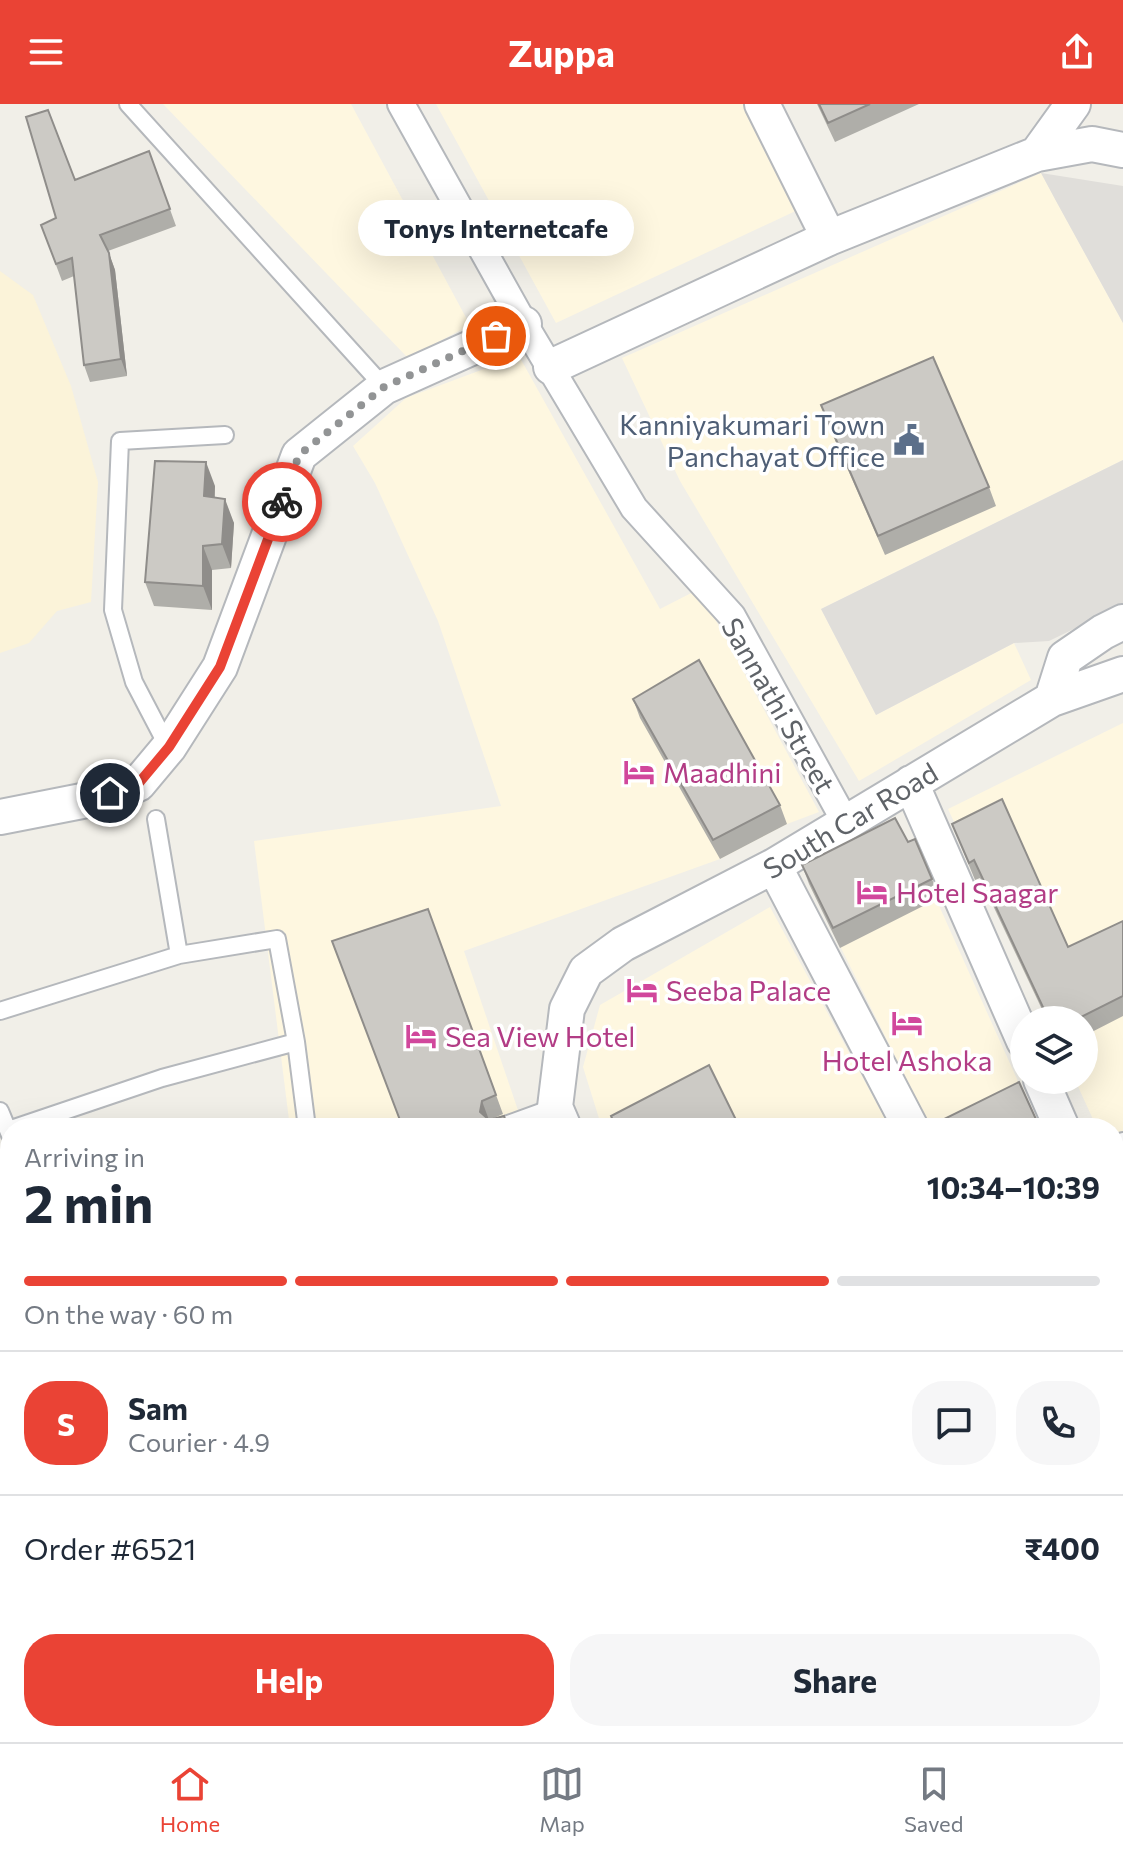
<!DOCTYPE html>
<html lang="en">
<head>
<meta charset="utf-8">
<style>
  body { margin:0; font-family:Commissioner,sans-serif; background:#f6f6f7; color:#1f2937; height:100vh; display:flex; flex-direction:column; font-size:30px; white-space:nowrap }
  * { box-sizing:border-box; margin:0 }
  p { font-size:26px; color:#747a83 }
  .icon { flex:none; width:44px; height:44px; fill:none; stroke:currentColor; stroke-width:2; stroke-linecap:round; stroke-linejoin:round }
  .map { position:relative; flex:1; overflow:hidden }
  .side { position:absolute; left:0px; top:1014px; width:1124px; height:624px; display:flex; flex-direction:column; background:#fff; border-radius:32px 32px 0 0; box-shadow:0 8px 32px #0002 }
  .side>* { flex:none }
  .tools { position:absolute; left:1010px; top:902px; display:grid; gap:16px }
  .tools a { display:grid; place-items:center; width:88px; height:88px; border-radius:50%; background:#fff; box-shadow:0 8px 32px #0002; font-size:40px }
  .pin { position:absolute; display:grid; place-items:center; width:68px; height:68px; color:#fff; margin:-34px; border:4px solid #fff; border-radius:50%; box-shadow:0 2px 8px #0007 }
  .courier { position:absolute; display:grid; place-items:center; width:80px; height:80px; margin:-40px; border:6px solid #ea4335; border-radius:50%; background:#fff; color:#222; box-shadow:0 2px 10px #0007 }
  .bubble { position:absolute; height:56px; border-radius:28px; background:#fff; box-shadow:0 8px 32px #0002; font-size:26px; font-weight:700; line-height:56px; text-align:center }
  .head em { font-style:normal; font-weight:700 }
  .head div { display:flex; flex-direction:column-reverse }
  .head { display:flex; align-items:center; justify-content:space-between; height:136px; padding:0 24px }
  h1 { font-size:52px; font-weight:700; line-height:60px }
  .bar { display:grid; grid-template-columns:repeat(4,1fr); gap:12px 8px; align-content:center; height:96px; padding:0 24px }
  .bar i { height:10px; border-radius:6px; background:#e0e1e3 }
  .bar .active { background:#ea4335 }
  .bar p { grid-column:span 4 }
  .line { display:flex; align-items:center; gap:20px; padding:0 24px; border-top:2px solid #e0e1e3 }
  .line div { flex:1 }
  .round { display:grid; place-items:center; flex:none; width:84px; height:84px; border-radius:32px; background:#f6f6f7 }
  .action { display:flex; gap:16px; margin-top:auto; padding:16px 24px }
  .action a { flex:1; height:92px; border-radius:32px; background:#ea4335; color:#fff; font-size:32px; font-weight:700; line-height:92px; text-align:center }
  .action a+a { background:#f6f6f7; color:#1f2937 }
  header { display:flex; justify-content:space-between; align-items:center; height:104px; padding:0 24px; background:#ea4335; color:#fff; font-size:36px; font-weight:700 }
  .tabs { display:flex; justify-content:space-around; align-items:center; height:112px; border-top:2px solid #e0e1e3; background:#fff; font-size:22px; color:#747a83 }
  .tabs a { display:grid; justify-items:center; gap:4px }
  .tabs .active { color:#ea4335 }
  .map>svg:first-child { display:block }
  .commercial { fill:#fef7e0 }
  .industrial { fill:#e0deda }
  .sand { fill:#fbf3d9 }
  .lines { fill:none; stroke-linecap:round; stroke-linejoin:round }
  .service-casing { stroke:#b5b8bc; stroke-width:20 }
  .pedestrian-casing { stroke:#b5b8bc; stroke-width:30 }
  .minor-casing { stroke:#b5b8bc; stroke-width:38 }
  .service { stroke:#fff; stroke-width:16 }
  .pedestrian { stroke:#fff; stroke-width:26 }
  .minor { stroke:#fff; stroke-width:34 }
  .wall { fill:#afaea9 }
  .shaded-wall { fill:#8f8d8a }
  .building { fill:#cccac5; stroke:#8f8d8a; stroke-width:2 }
  .done { stroke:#929495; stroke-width:8; stroke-dasharray:0 14.4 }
  .route { stroke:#ea4335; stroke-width:10 }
  .labels { text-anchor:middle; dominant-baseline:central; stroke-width:7; stroke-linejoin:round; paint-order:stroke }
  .service-label { font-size:28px; fill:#4e5e75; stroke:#fff; text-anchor:end }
  .street-label { font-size:28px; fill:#5f6368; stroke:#fff }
  .hotel-label { font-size:28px; fill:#b23c85; stroke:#fff; text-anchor:start }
</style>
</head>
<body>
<header><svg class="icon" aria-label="menu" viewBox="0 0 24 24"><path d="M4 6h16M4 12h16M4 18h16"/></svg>Zuppa<svg class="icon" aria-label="share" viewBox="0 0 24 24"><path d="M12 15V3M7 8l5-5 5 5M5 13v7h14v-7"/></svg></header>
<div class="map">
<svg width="1123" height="1638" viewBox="0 0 1123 1638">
  <rect width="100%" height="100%" fill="#f1efe8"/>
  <!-- commercial -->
  <path class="commercial" d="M 163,0 L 351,0 L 470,221 L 408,254 Z
    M 436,0 L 745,0 L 802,104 L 556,219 Z
    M 1041,69 L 1123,219 L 1123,356 L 821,505 L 876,611 L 1014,539 L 1031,576 L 859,677 L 680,377 L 622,254 Z
    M 519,252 L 660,505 L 699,485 L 819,708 L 787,720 L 720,755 L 464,847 L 524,1024 L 290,1024 L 254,737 L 501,702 L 438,517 L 375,379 L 353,342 L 406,294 Z
    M 1123,619 L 1123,1079 L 1114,1060 L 1114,1024 L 1097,1024 L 1075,976 L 1084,976 L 1084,916 L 1047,916 L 948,705 Z
    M 902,733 L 936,795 L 1039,1024 L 931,1024 L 809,780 Z
    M 770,803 L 890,1024 L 602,1024 L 583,963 L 600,901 Z"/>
  <!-- industrial -->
  <path class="industrial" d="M 1041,69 L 1123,82 L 1123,219 L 1056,97 Z
    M 1123,356 L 1123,501 L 1049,537 L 1014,539 L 876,611 L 821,505 Z"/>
  <!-- sand -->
  <path class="sand" d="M 0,167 L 33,191 L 71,282 L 98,378 L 91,498 L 57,507 L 29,539 L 0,549 Z
    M 0,1358 L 10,1360 L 10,1628 L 61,1628 L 60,1638 L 0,1638 Z"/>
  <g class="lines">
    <defs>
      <path id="service" d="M 128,0 L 384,283
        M 168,643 L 134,578 L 113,506 L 120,337 L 225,331
        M 156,715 L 179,851 L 277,835 L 296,938 L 307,1024
        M 0,907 L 179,851
        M 0,1007 L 10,1031
        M 14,1024 L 162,974 L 296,938
        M 497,1024 L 555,1003
        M 1114,1041 L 1123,1037
        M 91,1628 L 92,1638
        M 654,1628 L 657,1638
        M 868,1628 L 872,1638"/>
      <path id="pedestrian" d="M 401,0 L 524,220 L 634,404 L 732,512 L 846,719"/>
      <path id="minor" d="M 762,0 L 829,134
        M 1037,50 L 1073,0
        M 551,263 L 829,134 L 1037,50 L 1092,40 L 1123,46
        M 1052,595 L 1123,570
        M 911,679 L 1024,937
        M 0,713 L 82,697 L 138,680 L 169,643 L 220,563 L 299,351 L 384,283 L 524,220
        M 774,762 L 911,1024
        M 1041,976 L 1062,1024
        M 564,1024 L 555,1003 L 567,905 L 586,867 L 623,840 L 774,762 L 1052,595 L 1065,554 L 1103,528 L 1123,518
        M 1114,1134 L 1123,1152
        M 0,1317 L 10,1320
        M 1114,1434 L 1123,1452
        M 1114,1501 L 1123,1517
        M 190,1628 L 192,1638"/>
    </defs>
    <!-- service casing -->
    <use href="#service" class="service-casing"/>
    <!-- pedestrian casing -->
    <use href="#pedestrian" class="pedestrian-casing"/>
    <!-- minor casing -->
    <use href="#minor" class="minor-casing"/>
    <!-- service -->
    <use href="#service" class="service"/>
    <!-- pedestrian -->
    <use href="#pedestrian" class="pedestrian"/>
    <!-- minor -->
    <use href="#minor" class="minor"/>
  </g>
  <!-- wall -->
  <path class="wall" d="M 817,0 L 919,0 L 835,38 Z
    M 149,47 L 176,122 L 108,147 L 115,166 L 127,272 L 90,278 L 84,261 L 74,172 L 62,177 L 41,121 L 56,114 L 75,76 Z
    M 821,301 L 989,383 L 996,402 L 885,451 L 828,320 Z
    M 215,382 L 215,394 L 234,419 L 231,464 L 212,466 L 212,506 L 154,502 L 145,478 Z
    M 633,595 L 780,701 L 787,720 L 720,755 L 640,614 Z
    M 952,720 L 1068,843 L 1123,817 L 1123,912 L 1084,932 L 1084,916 L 1047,916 L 980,774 L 975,776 Z
    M 908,738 L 932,775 L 939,794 L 840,844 L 809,780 L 802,761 Z
    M 428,805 L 503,1010 L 494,1014 L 508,1024 L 403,1024 Z
    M 1123,1202 L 1123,1351 L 1118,1354 L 1114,1345 L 1114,1206 Z"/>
  <!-- shaded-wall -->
  <path class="shaded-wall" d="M 109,149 L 115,166 L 127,272 L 121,255 Z
    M 206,358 L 215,382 L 213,417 L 204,392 Z
    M 225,395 L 234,419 L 231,464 L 222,440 Z
    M 203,442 L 212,466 L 212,506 L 203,482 Z
    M 482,997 L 489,1016 L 480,1008 Z"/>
  <!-- building -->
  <path class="building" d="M 819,0 L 870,0 L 828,19 Z
    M 48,6 L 75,76 L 149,47 L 170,105 L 100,131 L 109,149 L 121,255 L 84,261 L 72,154 L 56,160 L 41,121 L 56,114 L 26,13 Z
    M 933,253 L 989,383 L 878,432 L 821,301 Z
    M 155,357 L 206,358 L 204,392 L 225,395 L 222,440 L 203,442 L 203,482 L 145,478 Z
    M 699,556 L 780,701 L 713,736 L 633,595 Z
    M 1002,695 L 1068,843 L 1123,817 L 1123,892 L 1075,916 L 1049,916 L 974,756 L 969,759 L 952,720 Z
    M 895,714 L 908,738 L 915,735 L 932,775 L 833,824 L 802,761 Z
    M 428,805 L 496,991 L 482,997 L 480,1008 L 489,1016 L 504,1012 L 508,1024 L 522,1019 L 523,1024 L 403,1024 L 332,837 Z
    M 709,961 L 740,1024 L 616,1024 L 611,1012 Z
    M 1019,978 L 1040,1024 L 933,1024 L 932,1021 Z
    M 1123,1202 L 1123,1242 L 1118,1244 L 1123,1255 L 1123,1336 L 1114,1340 L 1114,1206 Z
    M 1114,1529 L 1123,1546 L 1123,1638 L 917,1638 L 912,1628 L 1114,1628 Z
    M 668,1628 L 733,1628 L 737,1638 L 672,1638 Z"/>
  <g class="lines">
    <!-- done -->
    <path class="done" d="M 282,398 L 299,351 L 384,283 L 496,232"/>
    <!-- route -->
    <path class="route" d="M 110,689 L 138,680 L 169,643 L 220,563 L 282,398"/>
  </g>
  <!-- icons -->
  <defs>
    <symbol id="civic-bare" viewBox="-9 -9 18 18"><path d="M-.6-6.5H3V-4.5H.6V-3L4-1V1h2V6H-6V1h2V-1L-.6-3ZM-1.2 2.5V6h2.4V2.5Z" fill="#5c6f8a" stroke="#fff" stroke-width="2.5" paint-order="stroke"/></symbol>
    <symbol id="hotel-bare" viewBox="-9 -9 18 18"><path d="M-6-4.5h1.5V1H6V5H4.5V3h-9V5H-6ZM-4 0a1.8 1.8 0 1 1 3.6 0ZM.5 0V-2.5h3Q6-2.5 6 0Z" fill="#d1479c" stroke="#fff" stroke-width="2.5" paint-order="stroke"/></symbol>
  </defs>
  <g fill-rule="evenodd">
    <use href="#civic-bare" x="887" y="314" width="44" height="44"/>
    <use href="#hotel-bare" x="617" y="646" width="44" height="44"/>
    <use href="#hotel-bare" x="850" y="766" width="44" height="44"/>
    <use href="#hotel-bare" x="620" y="864" width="44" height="44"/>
    <use href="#hotel-bare" x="885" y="897" width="44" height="44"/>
    <use href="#hotel-bare" x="399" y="910" width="44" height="44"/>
  </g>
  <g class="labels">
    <!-- service labels -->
    <g class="service-label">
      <text x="885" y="320">Kanniyakumari Town<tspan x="885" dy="32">Panchayat Office</tspan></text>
    </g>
    <!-- street labels -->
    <g class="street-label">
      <text transform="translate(779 601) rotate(60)">Sannathi Street</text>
      <text transform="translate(850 716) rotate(-31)">South Car Road</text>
    </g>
    <!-- hotel labels -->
    <g class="hotel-label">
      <text x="663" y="668">Maadhini</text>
      <text x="896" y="788">Hotel Saagar</text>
      <text x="666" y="886">Seeba Palace</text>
      <text x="445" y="932">Sea View Hotel</text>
      <text x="907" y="956" text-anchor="middle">Hotel Ashoka</text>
    </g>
  </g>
</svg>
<div class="tools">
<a><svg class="icon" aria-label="layers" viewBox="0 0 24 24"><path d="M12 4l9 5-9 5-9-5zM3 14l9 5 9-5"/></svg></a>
</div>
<div class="pin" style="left:496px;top:232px;background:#ea580c"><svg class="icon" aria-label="bag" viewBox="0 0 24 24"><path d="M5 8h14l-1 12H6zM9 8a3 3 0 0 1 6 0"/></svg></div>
<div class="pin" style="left:110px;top:689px;background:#1f2937"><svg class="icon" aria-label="home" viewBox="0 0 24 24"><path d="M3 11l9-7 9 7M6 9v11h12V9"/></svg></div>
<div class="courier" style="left:282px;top:398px"><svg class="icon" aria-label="bike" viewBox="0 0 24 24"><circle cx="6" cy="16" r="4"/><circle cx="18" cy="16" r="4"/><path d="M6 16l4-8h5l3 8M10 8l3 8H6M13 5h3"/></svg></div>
<div class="bubble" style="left:358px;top:96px;width:276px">Tonys Internetcafe</div>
<section class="side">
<div class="head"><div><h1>2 min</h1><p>Arriving in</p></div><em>10:34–10:39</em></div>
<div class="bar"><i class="active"></i><i class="active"></i><i class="active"></i><i></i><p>On the way · 60 m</p></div>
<div class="line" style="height:144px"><b class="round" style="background:#ea4335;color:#fff">S</b><div><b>Sam</b><p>Courier · 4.9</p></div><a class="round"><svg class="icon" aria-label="chat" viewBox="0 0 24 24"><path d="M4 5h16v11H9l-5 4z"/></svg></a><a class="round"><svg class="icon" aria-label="phone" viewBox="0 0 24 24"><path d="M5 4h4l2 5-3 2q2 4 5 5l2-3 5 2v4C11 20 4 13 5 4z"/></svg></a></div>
<div class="line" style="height:104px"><div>Order #6521</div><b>₹400</b></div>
<div class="action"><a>Help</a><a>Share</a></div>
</section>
</div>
<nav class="tabs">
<a class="active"><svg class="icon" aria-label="home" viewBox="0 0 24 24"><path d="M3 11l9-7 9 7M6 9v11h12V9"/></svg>Home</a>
<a><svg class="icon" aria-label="map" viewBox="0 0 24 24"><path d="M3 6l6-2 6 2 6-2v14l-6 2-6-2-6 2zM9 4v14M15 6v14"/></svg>Map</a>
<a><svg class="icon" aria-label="saved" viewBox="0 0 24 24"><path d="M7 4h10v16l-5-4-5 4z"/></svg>Saved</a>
</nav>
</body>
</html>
